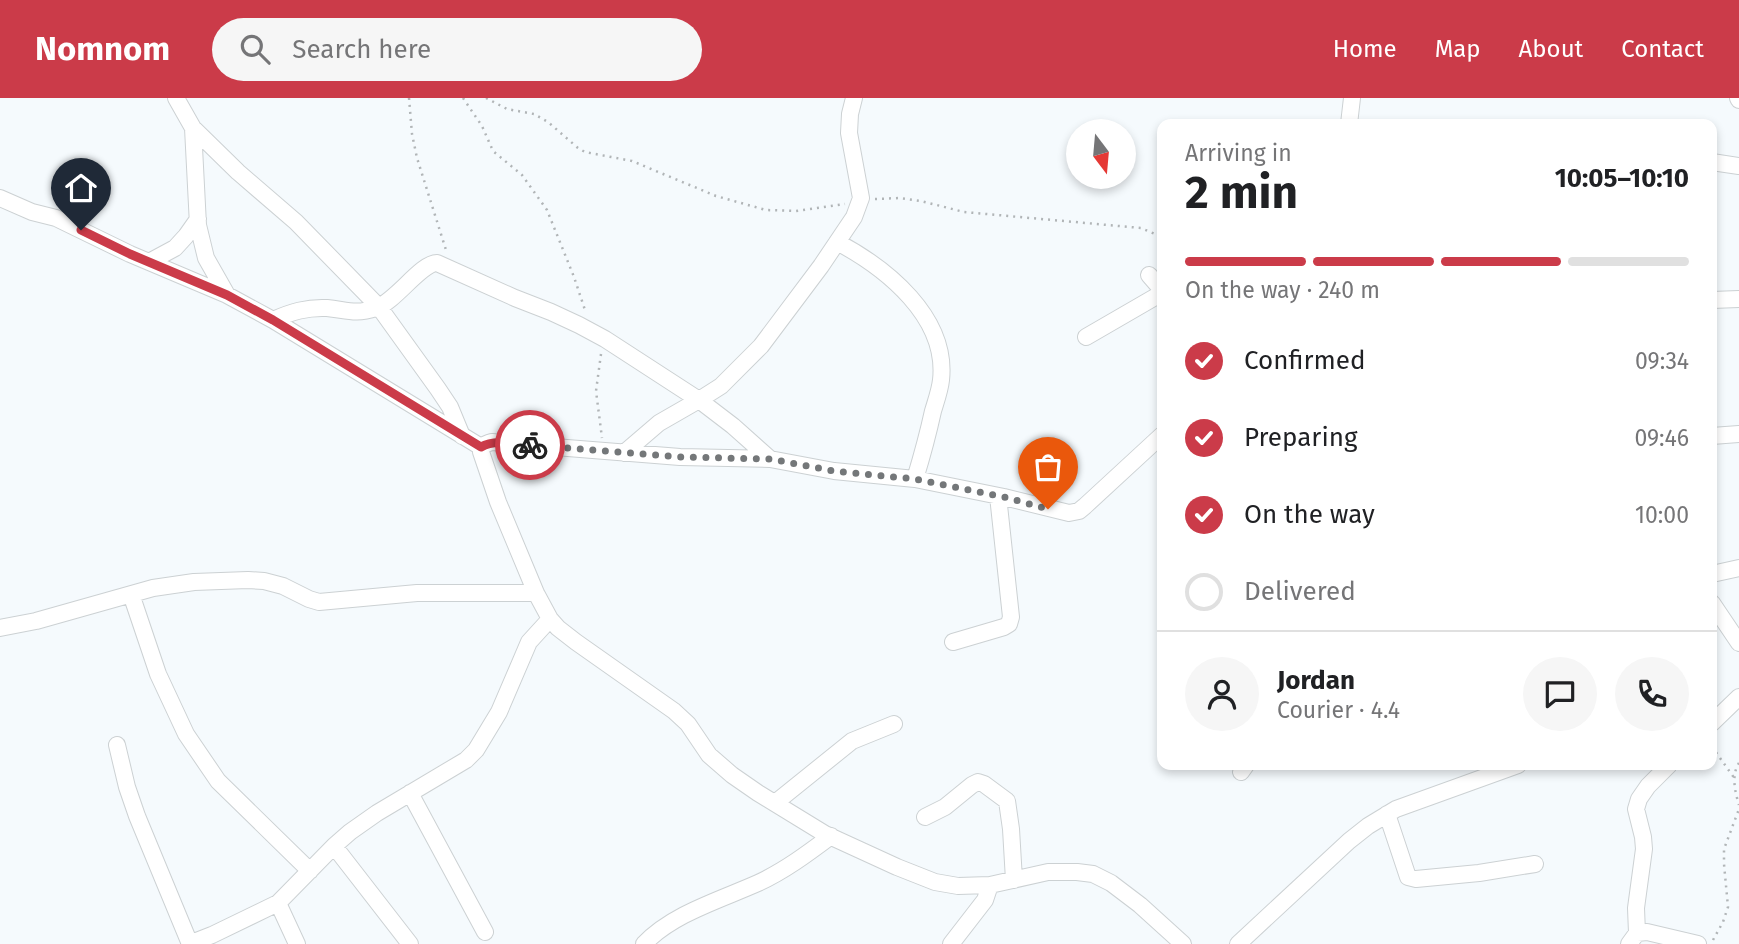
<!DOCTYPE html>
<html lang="en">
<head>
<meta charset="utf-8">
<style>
  body { margin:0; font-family:"Fira Sans",sans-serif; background:#f6f6f6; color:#202124; height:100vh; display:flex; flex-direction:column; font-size:26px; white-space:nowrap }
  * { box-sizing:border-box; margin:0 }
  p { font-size:23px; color:#757577 }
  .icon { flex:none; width:38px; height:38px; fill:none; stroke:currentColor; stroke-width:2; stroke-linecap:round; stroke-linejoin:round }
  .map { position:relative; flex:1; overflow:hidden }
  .drawer { position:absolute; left:1157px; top:21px; width:560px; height:651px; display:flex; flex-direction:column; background:#fff; border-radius:14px; box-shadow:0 4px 10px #0003 }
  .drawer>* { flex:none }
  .needle { width:46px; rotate:164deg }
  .controls { position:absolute; left:1066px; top:21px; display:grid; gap:14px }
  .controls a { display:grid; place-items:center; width:70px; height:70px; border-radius:50%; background:#fff; box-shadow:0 4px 10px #0003; font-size:35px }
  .pin { position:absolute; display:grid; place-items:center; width:60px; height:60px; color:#fff; margin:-72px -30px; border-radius:50% 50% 50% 0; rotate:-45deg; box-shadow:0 0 7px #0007 }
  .pin .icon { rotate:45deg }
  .courier { position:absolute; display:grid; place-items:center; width:70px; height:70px; margin:-35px; border:5px solid #cb3b49; border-radius:50%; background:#fff; color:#222; box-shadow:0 2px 9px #0007 }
  .head em { font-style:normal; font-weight:700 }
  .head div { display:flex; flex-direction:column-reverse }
  .head { display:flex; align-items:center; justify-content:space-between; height:119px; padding:0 28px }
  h1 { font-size:46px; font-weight:700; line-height:52px }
  .bar { display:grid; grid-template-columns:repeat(4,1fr); gap:10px 7px; align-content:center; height:84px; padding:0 28px }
  .bar i { height:9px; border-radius:5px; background:#e0e0e0 }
  .bar .current { background:#cb3b49 }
  .bar p { grid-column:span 4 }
  .line { display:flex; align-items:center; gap:18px; padding:0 28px; border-top:2px solid #e0e0e0 }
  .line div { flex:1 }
  .round { display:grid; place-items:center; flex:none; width:74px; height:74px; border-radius:37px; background:#f6f6f6 }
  ol { padding:0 28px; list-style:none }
  li { display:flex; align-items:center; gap:21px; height:77px }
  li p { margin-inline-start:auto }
  li .icon { padding:7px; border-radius:50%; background:#cb3b49; color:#fff; stroke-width:4 }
  li:last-child { color:#757577 }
  li i { width:38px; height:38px; border:4px solid #e0e0e0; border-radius:50% }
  header { display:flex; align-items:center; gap:42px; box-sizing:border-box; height:98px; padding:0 35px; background:#cb3b49; color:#fff }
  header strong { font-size:33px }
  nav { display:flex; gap:38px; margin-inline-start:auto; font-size:24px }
  .search { width:490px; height:63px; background:#f6f6f6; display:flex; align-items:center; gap:18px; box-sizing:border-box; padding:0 24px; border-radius:38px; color:#757577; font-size:26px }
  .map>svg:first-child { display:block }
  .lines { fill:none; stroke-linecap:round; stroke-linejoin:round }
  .minor-casing { stroke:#ccd1d3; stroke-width:18 }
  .path { stroke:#b1b5b7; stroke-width:2.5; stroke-dasharray:2 5; stroke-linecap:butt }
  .minor { stroke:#fff; stroke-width:16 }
  .done { stroke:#747779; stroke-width:7; stroke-dasharray:0 12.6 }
  .route { stroke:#cb3b49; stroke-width:9 }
</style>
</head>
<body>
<header>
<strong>Nomnom</strong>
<div class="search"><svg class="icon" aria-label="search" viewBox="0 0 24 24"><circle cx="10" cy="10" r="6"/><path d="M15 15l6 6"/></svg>Search here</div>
<nav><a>Home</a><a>Map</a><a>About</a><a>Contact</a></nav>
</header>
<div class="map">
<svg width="1739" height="846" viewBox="0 0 1739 846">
  <rect width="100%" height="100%" fill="#f5fafd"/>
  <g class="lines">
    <defs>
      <path id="minor" d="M 176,0 L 193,30 L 238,74 L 296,124 L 379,209 L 438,291 L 450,309 L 462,338
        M 1738,0 L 1739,2
        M 1349,26 L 1352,0
        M 193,30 L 198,127 L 206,160 L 227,197
        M 1712,64 L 1739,68
        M 0,100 L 32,114 L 56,120 L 130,156 L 227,197 L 273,222 L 481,349
        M 837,144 C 886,170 948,219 941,282 C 940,292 936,303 933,313 C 928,336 922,358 915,381
        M 149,164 L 175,150 L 186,138 L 198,121
        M 1149,177 L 1162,192
        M 1712,202 L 1739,201
        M 273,222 C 291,214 307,209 327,210 C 347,212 355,217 376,210 C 396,203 421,165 437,165 L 515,200 L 551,214 L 579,227 L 605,241 L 699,302 L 733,328 L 770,361
        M 1086,239 L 1162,195
        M 1162,337 L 1085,408 L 1079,413 L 1069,415 L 1004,399 L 915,381 L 834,373 L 770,361 L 680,359 L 492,344 C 485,346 482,347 481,354 L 498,404 L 536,495 L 550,521 L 558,530 L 576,544 L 674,613 L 688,626 L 709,657 L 732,677 L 758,695 L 825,736 L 897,769 L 935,784 L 958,788 L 990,787 L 1048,774 L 1077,774 L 1093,776 L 1111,785 L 1140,807 L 1183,846
        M 1712,338 L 1739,336
        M 624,355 L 659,325 L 699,302 L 721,288 L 761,248 L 821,168 L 854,119 L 861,100 L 849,35 L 850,16 L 854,0
        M 1712,476 L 1739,470
        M 131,496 L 158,576 L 186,636 L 218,683 L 310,773
        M 1712,505 L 1739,545
        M 0,530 L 36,523 L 153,490 L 194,484 L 248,482 L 264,483 L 283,488 L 309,501 L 319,504 L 417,495 L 536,495
        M 953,544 L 1004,529 L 1009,526 L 1011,519 L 998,398
        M 1712,625 L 1739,599
        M 117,647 L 127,689 L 137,718 L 190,846
        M 1241,674 L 1246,667
        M 410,695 L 485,834
        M 775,705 L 852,643 L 894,626
        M 1387,716 L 1408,779 L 1416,781 L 1479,775 L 1535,766
        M 925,719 L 945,709 L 972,687 L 978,684 L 984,686 L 1007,703 L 1011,731 L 1014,782
        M 334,748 L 410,846
        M 278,805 L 297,846
        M 1637,835 L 1636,810 L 1644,751 L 1643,739 L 1636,711 L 1639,701 L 1648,688 L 1669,667
        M 189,846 L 212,837 L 278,805 L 334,748 L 350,734 L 377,715 L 466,662 L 476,652 L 499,614 L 529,544 L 550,521
        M 644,846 C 672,816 720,802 758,785 C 784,773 807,756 831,738
        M 951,846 L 985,802 L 990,787
        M 1238,846 L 1349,743 L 1368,728 L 1396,711 L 1518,667
        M 1629,846 L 1637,835 L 1647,834 L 1698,846"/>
    </defs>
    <!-- minor casing -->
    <use href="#minor" class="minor-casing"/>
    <!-- path -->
    <path class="path" d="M 409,0 L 412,36 L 417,60 L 446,152
      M 463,0 L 482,28 L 493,53 L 522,77 L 547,112 L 574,179 L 586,215
      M 486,0 L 507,11 L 534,16 L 548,24 L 578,50 L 585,54 L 632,63 L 716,98 L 766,112 L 796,113 L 845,106
      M 875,101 L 900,100 L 921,103 L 964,114 L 1141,130 L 1162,139
      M 601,256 L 596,293 L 602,340
      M 1712,641 L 1715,653 L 1735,681
      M 1739,665 C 1731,677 1735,694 1739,707
      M 1713,842 L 1723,824 L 1728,809 L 1724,766 L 1724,751 L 1739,711"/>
    <!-- minor -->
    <use href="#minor" class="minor"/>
  </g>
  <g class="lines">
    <!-- done -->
    <path class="done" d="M 530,347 L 680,359 L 770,361 L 834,373 L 915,381 L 1004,399 L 1048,411"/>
    <!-- route -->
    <path class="route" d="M 81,132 L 130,156 L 227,197 L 273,222 L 481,349 C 495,341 515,346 530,347"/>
  </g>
</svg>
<div class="controls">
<a><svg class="needle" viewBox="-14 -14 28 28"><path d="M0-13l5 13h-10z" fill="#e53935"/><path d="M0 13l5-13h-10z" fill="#757577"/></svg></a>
</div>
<div class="pin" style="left:1048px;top:411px;background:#ea580c"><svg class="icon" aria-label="bag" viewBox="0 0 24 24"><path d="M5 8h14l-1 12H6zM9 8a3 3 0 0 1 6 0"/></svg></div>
<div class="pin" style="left:81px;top:132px;background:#1f2937"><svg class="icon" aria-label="home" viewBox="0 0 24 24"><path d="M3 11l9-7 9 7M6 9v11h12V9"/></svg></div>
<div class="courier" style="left:530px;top:347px"><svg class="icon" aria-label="bike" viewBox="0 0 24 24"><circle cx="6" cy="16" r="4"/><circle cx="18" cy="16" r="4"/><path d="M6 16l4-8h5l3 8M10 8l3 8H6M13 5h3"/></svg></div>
<section class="drawer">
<div class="head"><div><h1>2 min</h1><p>Arriving in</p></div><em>10:05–10:10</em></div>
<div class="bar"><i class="current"></i><i class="current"></i><i class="current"></i><i></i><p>On the way · 240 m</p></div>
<ol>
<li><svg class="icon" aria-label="check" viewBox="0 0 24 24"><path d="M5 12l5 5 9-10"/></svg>Confirmed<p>09:34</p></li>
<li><svg class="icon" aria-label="check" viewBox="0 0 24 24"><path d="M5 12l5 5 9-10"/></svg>Preparing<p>09:46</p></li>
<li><svg class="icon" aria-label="check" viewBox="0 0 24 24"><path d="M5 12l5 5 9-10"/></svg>On the way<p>10:00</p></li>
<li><i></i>Delivered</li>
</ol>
<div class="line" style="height:126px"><a class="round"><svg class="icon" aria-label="person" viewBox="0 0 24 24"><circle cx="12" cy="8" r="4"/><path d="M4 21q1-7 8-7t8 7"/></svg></a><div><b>Jordan</b><p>Courier · 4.4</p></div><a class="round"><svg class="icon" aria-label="chat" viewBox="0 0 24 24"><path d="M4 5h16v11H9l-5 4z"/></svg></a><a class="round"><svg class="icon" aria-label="phone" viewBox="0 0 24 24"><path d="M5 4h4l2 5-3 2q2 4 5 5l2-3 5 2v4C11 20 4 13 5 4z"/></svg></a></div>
</section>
</div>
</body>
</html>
